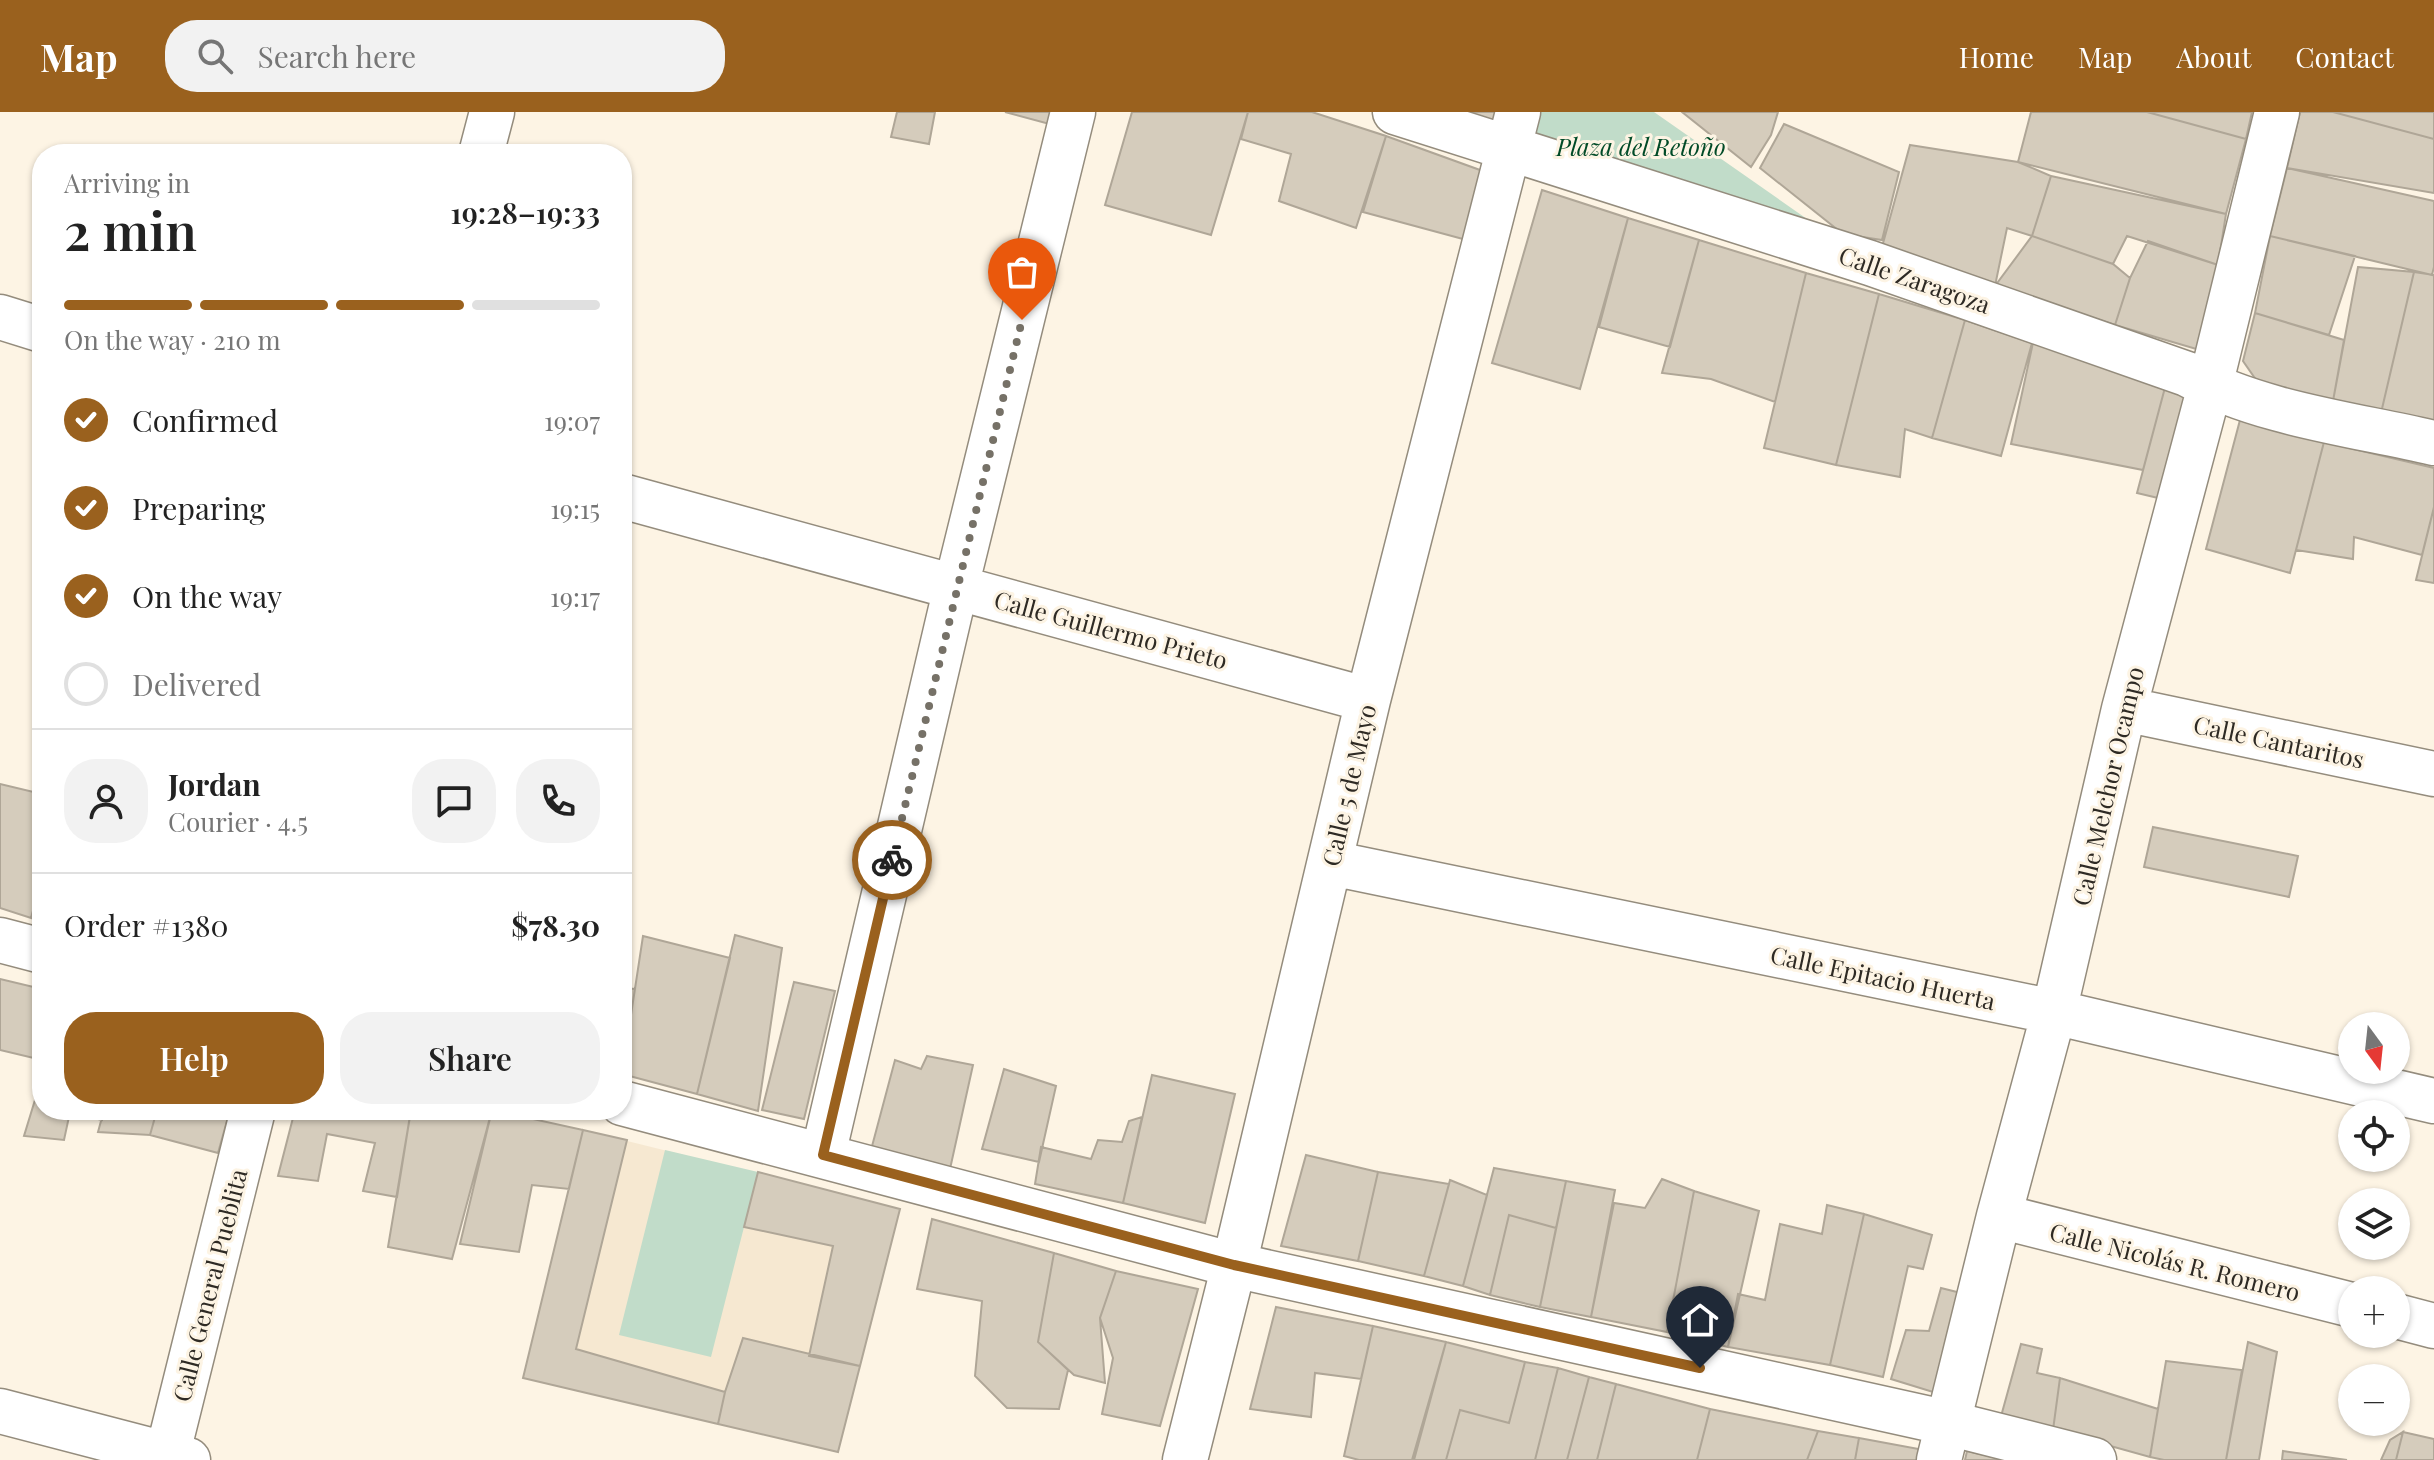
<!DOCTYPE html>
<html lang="en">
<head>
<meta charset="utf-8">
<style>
  body { margin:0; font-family:"Playfair Display",serif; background:#f2f2f2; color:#222; height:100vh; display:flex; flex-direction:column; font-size:30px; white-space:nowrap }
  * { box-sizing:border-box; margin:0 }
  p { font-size:26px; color:#767676 }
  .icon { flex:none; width:44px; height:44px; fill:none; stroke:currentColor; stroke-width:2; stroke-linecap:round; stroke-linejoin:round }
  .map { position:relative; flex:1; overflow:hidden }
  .details { position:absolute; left:32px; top:32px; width:600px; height:976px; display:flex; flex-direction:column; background:#fff; border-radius:32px; box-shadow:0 2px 6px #0004 }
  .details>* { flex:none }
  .needle { width:52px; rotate:165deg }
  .buttons { position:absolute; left:2338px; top:900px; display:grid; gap:16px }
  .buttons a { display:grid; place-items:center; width:72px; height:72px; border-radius:50%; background:#fff; box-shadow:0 2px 6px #0004; font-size:40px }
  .pin { position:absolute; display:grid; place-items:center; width:68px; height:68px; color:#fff; margin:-82px -34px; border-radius:50% 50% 50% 0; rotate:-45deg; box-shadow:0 0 8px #0007 }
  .pin .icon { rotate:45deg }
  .courier { position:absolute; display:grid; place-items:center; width:80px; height:80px; margin:-40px; border:6px solid #9a611e; border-radius:50%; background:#fff; color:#222; box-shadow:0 2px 10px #0007 }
  .summary em { font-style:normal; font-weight:600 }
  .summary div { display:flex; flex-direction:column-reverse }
  .summary { display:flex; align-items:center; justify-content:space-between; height:136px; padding:0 32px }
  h1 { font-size:52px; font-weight:600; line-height:60px }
  .bar { display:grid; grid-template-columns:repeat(4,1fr); gap:12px 8px; align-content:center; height:96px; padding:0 32px }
  .bar i { height:10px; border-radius:6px; background:#e0e0e0 }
  .bar .current { background:#9a611e }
  .bar p { grid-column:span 4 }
  .line { display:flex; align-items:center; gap:20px; padding:0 32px; border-top:2px solid #e0e0e0 }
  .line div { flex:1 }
  .round { display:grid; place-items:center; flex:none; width:84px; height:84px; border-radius:32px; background:#f2f2f2 }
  ol { padding:0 32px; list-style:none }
  li { display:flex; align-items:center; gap:24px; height:88px }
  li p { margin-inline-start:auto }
  li .icon { padding:8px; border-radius:50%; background:#9a611e; color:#fff; stroke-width:4 }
  li:last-child { color:#767676 }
  li i { width:44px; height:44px; border:4px solid #e0e0e0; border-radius:50% }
  .primary-button { display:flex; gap:16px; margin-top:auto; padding:16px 32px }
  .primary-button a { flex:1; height:92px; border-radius:32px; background:#9a611e; color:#fff; font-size:32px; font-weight:600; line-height:92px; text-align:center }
  .primary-button a+a { background:#f2f2f2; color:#222 }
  header { display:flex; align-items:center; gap:48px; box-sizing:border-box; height:112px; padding:0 40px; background:#9a611e; color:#fff }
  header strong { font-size:38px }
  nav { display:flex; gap:44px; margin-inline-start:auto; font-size:28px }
  .search { width:560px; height:72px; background:#f2f2f2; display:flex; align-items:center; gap:20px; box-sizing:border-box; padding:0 28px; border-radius:32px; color:#767676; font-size:30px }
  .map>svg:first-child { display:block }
  .built { fill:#f6e8d1 }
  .green { fill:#c1dcc9 }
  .building { fill:#d5ccbc; stroke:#afa697; stroke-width:2 }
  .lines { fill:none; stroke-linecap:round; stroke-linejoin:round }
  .minor-casing { stroke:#948c7d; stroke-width:47 }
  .major-casing { stroke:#948c7d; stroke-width:47 }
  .minor { stroke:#fff; stroke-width:44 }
  .major { stroke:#fff; stroke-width:44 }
  .done { stroke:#767167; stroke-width:8; stroke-dasharray:0 14.4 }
  .route { stroke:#9a611e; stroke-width:10 }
  .labels { text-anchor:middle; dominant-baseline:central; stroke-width:6; stroke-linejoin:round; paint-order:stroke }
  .park-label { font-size:24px; font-style:italic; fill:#004a27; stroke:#fdf4e4 }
  .street-label { font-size:24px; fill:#2e2a24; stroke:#fdf4e4 }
</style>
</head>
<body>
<header>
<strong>Map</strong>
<div class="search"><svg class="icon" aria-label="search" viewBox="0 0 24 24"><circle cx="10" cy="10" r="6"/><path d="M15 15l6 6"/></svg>Search here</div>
<nav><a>Home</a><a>Map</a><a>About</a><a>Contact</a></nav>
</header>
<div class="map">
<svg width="2434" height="1348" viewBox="0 0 2434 1348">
  <rect width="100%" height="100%" fill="#fdf4e4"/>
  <!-- built -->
  <path class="built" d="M 583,1018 L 900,1097 L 838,1340 L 523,1266 Z"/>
  <!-- green -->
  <path class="green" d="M 1538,0 L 1654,0 L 1870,151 L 1528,37 Z
    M 665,1038 L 758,1060 L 711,1245 L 619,1223 Z"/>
  <!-- building -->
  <path class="building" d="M 897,0 L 935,0 L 929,32 L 891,25 Z
    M 1005,0 L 1060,0 L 1057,14 Z
    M 1132,0 L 1248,0 L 1211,123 L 1105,93 Z
    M 1248,0 L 1312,0 L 1386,24 L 1356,116 L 1279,89 L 1291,42 L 1241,27 Z
    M 1465,0 L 1501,0 L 1498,11 Z
    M 1682,0 L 1778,0 L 1771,23 L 1751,55 Z
    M 2031,0 L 2147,0 L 2246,27 L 2226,102 L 2018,50 Z
    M 2147,0 L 2252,0 L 2246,27 Z
    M 2300,0 L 2333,0 L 2434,27 L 2434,81 L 2287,56 Z
    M 2333,0 L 2434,0 L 2434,27 Z
    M 1784,12 L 1899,60 L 1882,128 L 1843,122 L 1760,56 Z
    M 1386,24 L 1491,62 L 1474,130 L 1363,100 Z
    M 1910,33 L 2018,50 L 2051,64 L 2032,124 L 2007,116 L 1995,174 L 1882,135 Z
    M 2287,56 L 2434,89 L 2434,155 L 2432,163 L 2270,124 Z
    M 2051,64 L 2226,102 L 2218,153 L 2127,124 L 2113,152 L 2032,124 Z
    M 1542,78 L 1628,106 L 1580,277 L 1492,251 Z
    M 1628,106 L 1699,128 L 1670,235 L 1599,215 Z
    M 2032,124 L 2113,152 L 2130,166 L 2115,213 L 1995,174 Z
    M 2270,124 L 2355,144 L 2329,223 L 2255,201 Z
    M 1699,128 L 1806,161 L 1775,290 L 1711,267 L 1662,261 Z
    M 2148,129 L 2218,153 L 2203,239 L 2115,213 L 2130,166 Z
    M 2358,155 L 2414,160 L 2381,301 L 2333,289 Z
    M 2414,160 L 2434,163 L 2434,309 L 2381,301 Z
    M 1806,161 L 1879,182 L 1836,353 L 1764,336 Z
    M 1879,182 L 1965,208 L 1932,326 L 1905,317 L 1900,365 L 1836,353 Z
    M 2255,201 L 2344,228 L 2333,289 L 2259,272 L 2243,249 Z
    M 1965,208 L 2032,231 L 2001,344 L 1932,326 Z
    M 2034,226 L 2167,268 L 2143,358 L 2011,332 Z
    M 2167,268 L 2201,295 L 2175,390 L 2137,381 Z
    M 2240,308 L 2324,330 L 2290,461 L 2206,437 Z
    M 2324,330 L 2434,356 L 2434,395 L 2422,443 L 2354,425 L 2353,447 L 2296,438 Z
    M 2434,395 L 2434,471 L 2416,468 Z
    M 0,672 L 42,682 L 42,766 L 31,806 L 0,796 Z
    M 2153,715 L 2298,744 L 2289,785 L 2144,755 Z
    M 42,766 L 42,810 L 31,806 Z
    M 735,823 L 782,836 L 758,999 L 697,982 Z
    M 643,824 L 730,846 L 697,982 L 622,962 Z
    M 0,867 L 42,877 L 42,948 L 0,938 Z
    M 794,870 L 835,879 L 804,1007 L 762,998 Z
    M 622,876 L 635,877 L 622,959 Z
    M 927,944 L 973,953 L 950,1057 L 871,1038 L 895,948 L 921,957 Z
    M 1004,957 L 1056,974 L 1039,1050 L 982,1037 Z
    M 1152,963 L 1235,982 L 1205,1111 L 1123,1091 Z
    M 42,965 L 42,998 L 104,998 L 102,1008 L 70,1000 L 64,1028 L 24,1024 Z
    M 104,998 L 157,998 L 150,1023 L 98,1020 Z
    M 157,998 L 230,998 L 218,1041 L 150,1023 Z
    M 295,998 L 411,998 L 397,1085 L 363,1079 L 375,1031 L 327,1022 L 318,1069 L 278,1064 Z
    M 411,998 L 492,998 L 452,1147 L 388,1135 Z
    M 492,998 L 583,1018 L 569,1077 L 532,1073 L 519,1140 L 460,1132 Z
    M 1142,1005 L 1123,1091 L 1035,1072 L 1041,1035 L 1091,1047 L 1098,1028 L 1122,1030 L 1129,1009 Z
    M 583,1018 L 627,1028 L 576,1237 L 725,1280 L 718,1312 L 523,1266 Z
    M 1306,1043 L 1378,1060 L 1358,1149 L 1281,1134 Z
    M 1494,1056 L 1566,1069 L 1556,1116 L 1509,1103 L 1490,1183 L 1463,1174 Z
    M 758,1060 L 900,1097 L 860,1254 L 809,1244 L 833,1134 L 744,1115 Z
    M 1378,1060 L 1449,1072 L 1424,1164 L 1358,1149 Z
    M 1662,1067 L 1694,1079 L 1667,1220 L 1591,1205 L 1614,1091 L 1645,1096 Z
    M 1450,1068 L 1487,1083 L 1463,1174 L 1424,1164 Z
    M 1566,1069 L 1615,1078 L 1591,1205 L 1540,1195 Z
    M 1694,1079 L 1759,1099 L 1728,1235 L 1667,1220 Z
    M 1827,1093 L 1864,1102 L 1830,1253 L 1728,1235 L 1738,1182 L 1765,1188 L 1780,1112 L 1822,1122 Z
    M 1864,1102 L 1932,1123 L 1923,1157 L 1908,1154 L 1883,1265 L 1830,1253 Z
    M 1509,1103 L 1556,1116 L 1540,1195 L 1490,1183 Z
    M 932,1107 L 1054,1141 L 1038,1230 L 1068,1258 L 1059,1297 L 1007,1296 L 975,1264 L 982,1189 L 917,1177 Z
    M 1054,1141 L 1116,1159 L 1100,1206 L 1105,1271 L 1074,1263 L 1038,1230 Z
    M 1116,1159 L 1198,1177 L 1160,1314 L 1102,1302 L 1113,1246 L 1100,1206 Z
    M 1941,1176 L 1961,1181 L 1933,1280 L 1891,1267 L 1906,1218 L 1929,1219 Z
    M 1276,1195 L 1373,1214 L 1361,1267 L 1315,1261 L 1311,1305 L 1250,1297 Z
    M 1373,1214 L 1446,1230 L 1412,1348 L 1359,1348 L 1344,1344 Z
    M 743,1226 L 860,1254 L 838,1340 L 718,1312 L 725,1280 Z
    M 1446,1230 L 1525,1250 L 1509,1311 L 1460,1298 L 1446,1348 L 1414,1348 Z
    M 2248,1230 L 2277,1240 L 2259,1348 L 2226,1348 Z
    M 2021,1232 L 2042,1237 L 2037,1261 L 2060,1266 L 2053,1318 L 2000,1308 Z
    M 2166,1249 L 2242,1258 L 2226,1348 L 2164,1348 L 2150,1345 Z
    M 1525,1250 L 1558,1256 L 1535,1348 L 1446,1348 L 1460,1298 L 1509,1311 Z
    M 1558,1256 L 1589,1265 L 1567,1348 L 1535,1348 Z
    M 1589,1265 L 1616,1272 L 1597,1348 L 1567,1348 Z
    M 2060,1266 L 2158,1297 L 2150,1345 L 2053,1318 Z
    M 1616,1272 L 1710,1297 L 1697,1348 L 1597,1348 Z
    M 1710,1297 L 1818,1319 L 1807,1348 L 1697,1348 Z
    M 1818,1319 L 1859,1326 L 1855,1348 L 1807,1348 Z
    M 2403,1320 L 2434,1327 L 2434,1348 L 2396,1348 Z
    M 2403,1320 L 2396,1348 L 2381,1348 L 2390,1328 Z
    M 1859,1326 L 1924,1338 L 1921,1348 L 1855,1348 Z
    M 1967,1339 L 2006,1348 L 1965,1348 Z
    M 2283,1339 L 2347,1348 L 2282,1348 Z"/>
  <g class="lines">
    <defs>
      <path id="minor" d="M 1395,0 L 1870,151 L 2187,262 C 2262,302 2352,312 2434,331
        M 481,42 L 492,0
        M 0,205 L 42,218
        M 622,384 L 1368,588
        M 2124,597 L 2434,662
        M 1331,751 L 2054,900 L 2434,989
        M 823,1043 L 956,475 L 1073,0
        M 1999,1104 L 2352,1193
        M 2396,1204 L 2434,1214
        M 0,1299 L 188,1348
        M 1948,1311 L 1999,1104 L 2054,900 L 2124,597 L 2210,274 L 2277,0
        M 166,1348 L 253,998
        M 1185,1348 L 1234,1153 L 1368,588 L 1518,0"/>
      <path id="major" d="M 0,828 L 42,839
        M 622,991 L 1234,1153 L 1948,1311 L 2094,1348
        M 1939,1348 L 1948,1311"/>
    </defs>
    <!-- minor casing -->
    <use href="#minor" class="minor-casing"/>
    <!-- major casing -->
    <use href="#major" class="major-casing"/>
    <!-- minor -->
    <use href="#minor" class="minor"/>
    <!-- major -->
    <use href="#major" class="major"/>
  </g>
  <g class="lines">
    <!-- done -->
    <path class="done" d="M 892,748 L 1022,208"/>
    <!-- route -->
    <path class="route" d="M 892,748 L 823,1043 L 1234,1153 L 1700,1256"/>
  </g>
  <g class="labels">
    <!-- park labels -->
    <g class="park-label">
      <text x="1641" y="34">Plaza del Retoño</text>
    </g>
    <!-- street labels -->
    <g class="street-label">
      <text transform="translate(1915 167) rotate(19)">Calle Zaragoza</text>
      <text transform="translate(1111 517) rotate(15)">Calle Guillermo Prieto</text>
      <text transform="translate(2279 629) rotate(12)">Calle Cantaritos</text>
      <text transform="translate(1348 673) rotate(-77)">Calle 5 de Mayo</text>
      <text transform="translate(2107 674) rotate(-77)">Calle Melchor Ocampo</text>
      <text transform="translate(1883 865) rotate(12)">Calle Epitacio Huerta</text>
      <text transform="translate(2175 1149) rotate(14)">Calle Nicolás R. Romero</text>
      <text transform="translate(209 1173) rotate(-76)">Calle General Pueblita</text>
    </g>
  </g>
</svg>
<div class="buttons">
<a><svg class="needle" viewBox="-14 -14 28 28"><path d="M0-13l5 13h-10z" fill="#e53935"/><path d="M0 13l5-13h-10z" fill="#767676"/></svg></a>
<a><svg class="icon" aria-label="locate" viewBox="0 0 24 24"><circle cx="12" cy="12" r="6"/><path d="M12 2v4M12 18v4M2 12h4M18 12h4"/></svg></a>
<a><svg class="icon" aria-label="layers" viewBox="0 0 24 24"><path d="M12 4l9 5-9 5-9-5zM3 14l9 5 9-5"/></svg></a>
<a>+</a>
<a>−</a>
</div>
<div class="pin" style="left:1022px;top:208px;background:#ea580c"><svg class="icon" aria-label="bag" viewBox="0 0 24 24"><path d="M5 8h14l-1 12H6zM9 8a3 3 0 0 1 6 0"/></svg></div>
<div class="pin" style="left:1700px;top:1256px;background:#1f2937"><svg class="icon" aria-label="home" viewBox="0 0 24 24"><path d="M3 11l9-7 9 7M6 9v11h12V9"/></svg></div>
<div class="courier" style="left:892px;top:748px"><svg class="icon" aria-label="bike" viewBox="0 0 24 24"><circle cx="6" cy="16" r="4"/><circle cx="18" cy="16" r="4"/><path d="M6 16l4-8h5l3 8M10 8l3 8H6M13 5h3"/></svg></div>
<section class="details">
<div class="summary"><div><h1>2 min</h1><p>Arriving in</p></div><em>19:28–19:33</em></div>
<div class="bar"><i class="current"></i><i class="current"></i><i class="current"></i><i></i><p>On the way · 210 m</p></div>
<ol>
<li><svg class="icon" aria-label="check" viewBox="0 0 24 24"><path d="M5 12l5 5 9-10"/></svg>Confirmed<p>19:07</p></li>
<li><svg class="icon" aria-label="check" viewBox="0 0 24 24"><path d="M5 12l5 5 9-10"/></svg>Preparing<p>19:15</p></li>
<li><svg class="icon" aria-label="check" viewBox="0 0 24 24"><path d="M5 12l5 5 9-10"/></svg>On the way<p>19:17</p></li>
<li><i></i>Delivered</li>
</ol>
<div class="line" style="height:144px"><a class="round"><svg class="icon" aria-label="person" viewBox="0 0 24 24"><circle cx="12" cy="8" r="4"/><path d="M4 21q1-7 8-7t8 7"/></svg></a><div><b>Jordan</b><p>Courier · 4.5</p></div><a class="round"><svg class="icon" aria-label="chat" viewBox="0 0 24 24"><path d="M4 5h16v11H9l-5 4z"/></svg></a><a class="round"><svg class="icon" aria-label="phone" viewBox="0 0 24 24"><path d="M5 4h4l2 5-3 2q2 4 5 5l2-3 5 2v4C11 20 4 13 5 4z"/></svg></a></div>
<div class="line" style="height:104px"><div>Order #1380</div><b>$78.30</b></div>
<div class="primary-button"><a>Help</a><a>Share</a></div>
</section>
</div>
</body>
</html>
